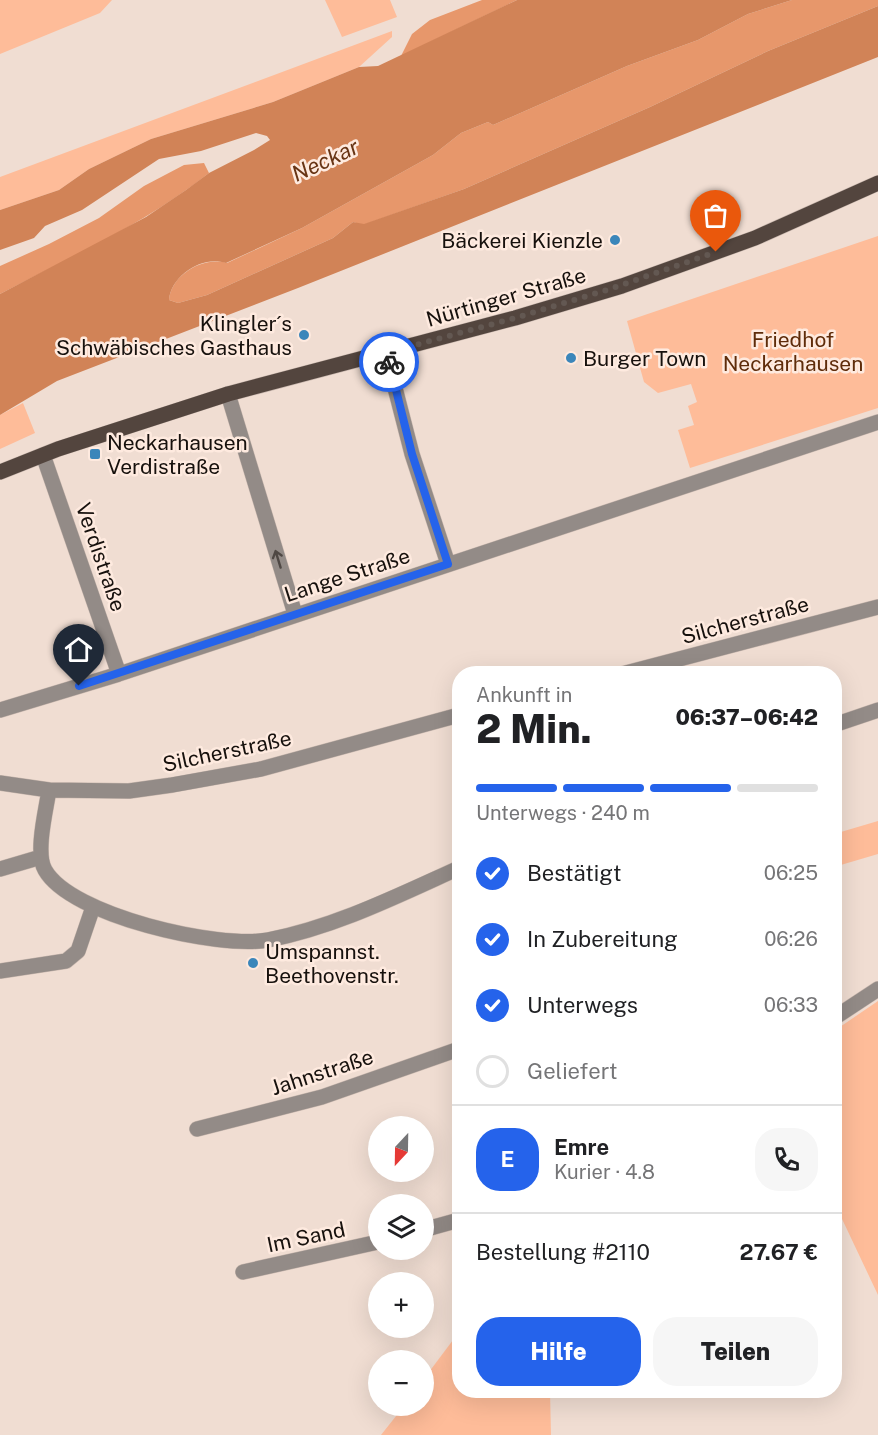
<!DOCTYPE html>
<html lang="de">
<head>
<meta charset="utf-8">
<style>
  body { margin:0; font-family:"Public Sans",sans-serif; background:#f6f6f6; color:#202124; height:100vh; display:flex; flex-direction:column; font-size:22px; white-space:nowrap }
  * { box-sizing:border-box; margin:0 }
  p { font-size:20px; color:#757577 }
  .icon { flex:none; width:33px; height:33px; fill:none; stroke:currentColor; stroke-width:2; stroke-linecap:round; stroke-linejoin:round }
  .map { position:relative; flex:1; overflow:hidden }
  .details { position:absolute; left:452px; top:666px; width:390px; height:732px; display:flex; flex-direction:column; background:#fff; border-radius:24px; box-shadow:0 6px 24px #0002 }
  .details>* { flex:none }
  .needle { width:39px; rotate:202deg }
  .fabs { position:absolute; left:368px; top:1116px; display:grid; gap:12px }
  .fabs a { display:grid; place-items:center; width:66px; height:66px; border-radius:50%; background:#fff; box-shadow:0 6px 24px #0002; font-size:30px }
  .pin { position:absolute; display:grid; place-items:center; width:51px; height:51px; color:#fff; margin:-62px -26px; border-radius:50% 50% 50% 0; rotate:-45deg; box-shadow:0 0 6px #0007 }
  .pin .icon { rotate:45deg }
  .courier { position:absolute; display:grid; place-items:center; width:60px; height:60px; margin:-30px; border:4px solid #2563eb; border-radius:50%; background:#fff; color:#222; box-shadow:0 2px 8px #0007 }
  .headline em { font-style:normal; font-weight:800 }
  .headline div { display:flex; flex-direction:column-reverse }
  .headline { display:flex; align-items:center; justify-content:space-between; height:102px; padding:0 24px }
  h1 { font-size:39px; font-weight:800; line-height:45px }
  .bar { display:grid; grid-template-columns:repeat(4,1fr); gap:9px 6px; align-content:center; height:72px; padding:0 24px }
  .bar i { height:8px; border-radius:4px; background:#e0e0e0 }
  .bar .on { background:#2563eb }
  .bar p { grid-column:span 4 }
  .line { display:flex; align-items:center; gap:15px; padding:0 24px; border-top:2px solid #e0e0e0 }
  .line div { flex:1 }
  .round { display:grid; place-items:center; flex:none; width:63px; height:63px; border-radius:24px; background:#f6f6f6 }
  ol { padding:0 24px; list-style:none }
  li { display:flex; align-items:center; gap:18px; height:66px }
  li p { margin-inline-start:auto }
  li .icon { padding:6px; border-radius:50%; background:#2563eb; color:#fff; stroke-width:4 }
  li:last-child { color:#757577 }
  li i { width:33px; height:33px; border:3px solid #e0e0e0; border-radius:50% }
  .action { display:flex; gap:12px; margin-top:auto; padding:12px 24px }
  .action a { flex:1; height:69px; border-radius:24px; background:#2563eb; color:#fff; font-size:24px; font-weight:800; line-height:69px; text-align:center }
  .action a+a { background:#f6f6f6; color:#202124 }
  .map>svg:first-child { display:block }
  .green { fill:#febc99 }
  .forest { fill:#e7976b }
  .water { fill:#d18357 }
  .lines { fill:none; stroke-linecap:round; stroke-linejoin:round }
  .minor-casing { stroke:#c9b8af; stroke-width:16 }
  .major-casing { stroke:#c9b8af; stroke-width:16 }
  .minor { stroke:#938b87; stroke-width:15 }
  .major { stroke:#53453e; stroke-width:15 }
  .oneway { stroke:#4f4844 }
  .done { stroke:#635852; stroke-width:6; stroke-dasharray:0 10.8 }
  .route { stroke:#2563eb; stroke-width:8 }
  .poi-dot { fill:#3b86ba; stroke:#feeadf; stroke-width:2 }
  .labels { text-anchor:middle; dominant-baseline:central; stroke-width:5; stroke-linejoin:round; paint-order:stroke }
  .poi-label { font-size:21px; fill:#17110d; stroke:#feeadf; text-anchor:start }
  .street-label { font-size:21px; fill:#17110d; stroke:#feeadf }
  .park-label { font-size:21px; fill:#5f2c0a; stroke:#feeadf }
  .water-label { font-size:22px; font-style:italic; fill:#683414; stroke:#feeadf }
</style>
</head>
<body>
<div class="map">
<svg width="878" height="1435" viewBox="0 0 878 1435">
  <rect width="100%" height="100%" fill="#f0ddd2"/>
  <!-- green -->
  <path class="green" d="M 0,0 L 112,0 L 100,13 L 0,54 Z
    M 325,0 L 390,0 L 397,17 L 342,37 Z
    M 392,31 L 392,37 L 359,67 L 273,102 L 151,139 L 89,169 L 59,190 L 0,210 L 0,177 Z
    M 878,236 L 878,408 L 690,468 L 678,430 L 694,425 L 688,406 L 697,402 L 691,384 L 658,393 L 644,382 L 627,321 Z
    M 23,403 L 35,433 L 0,449 L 0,415 Z
    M 878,821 L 878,854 L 834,867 L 834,834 Z
    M 878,1001 L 878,1295 L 834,1202 L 834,1031 Z
    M 459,1332 L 459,1390 L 550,1391 L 551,1435 L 381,1435 L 404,1406 L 423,1406 L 423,1380 Z"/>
  <!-- forest -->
  <path class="forest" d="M 482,0 L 517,0 L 401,56 L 412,34 L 430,20 Z
    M 792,0 L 878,0 L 878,6 L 768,51 L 650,107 L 464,189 L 363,225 L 353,222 L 333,238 L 207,295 L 178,303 L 169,300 C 171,275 203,256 227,263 L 302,228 L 433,155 L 461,133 L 488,122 L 493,125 L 627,66 L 698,40 L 748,14 Z
    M 204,163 L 209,173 C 146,223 71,257 0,294 L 0,266 L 49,244 L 99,218 L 144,186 L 184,165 Z"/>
  <!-- water -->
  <path class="water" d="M 517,0 L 792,0 L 748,14 L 698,40 L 627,66 L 493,125 L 488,122 L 461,133 L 433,155 L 302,228 L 226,263 C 203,255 171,275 169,300 L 178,303 L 207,295 L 333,238 L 353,222 L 364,224 L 464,189 L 650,107 L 768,51 L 878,6 L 878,57 L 298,288 L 57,381 L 0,415 L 0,294 L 146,217 L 186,190 L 209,173 L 254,150 L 270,140 L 267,136 L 256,133 L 201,151 L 159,159 L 82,210 L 45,226 L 34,238 L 0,250 L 0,210 L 59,190 L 89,169 L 151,139 L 273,102 L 359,67 L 378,66 Z"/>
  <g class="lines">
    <defs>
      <path id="minor" d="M 386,353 L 412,454 L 448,564
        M 228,394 L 295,614
        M 43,455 L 119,674
        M 622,674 L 878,607
        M 0,710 L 119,674 L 878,422
        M 834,725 L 878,710
        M 0,783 L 49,790 L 129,791 L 172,785 L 261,769 L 459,715
        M 49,790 C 46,810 35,853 45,870 C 71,916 219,949 268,940 C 335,927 397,896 459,868
        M 0,869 L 41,857
        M 0,971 L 66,961 L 78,951 L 93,907
        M 834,1018 L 878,989
        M 197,1129 L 322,1097 L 459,1049
        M 423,1230 L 459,1220
        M 243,1272 L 378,1242"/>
      <path id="major" d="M 0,472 L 58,449 L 228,394 L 515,318 L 622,286 L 755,238 L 878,183"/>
    </defs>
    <!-- minor casing -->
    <use href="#minor" class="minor-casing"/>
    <!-- major casing -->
    <use href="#major" class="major-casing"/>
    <!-- minor -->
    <use href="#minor" class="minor"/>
    <!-- major -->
    <use href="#major" class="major"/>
  </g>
  <!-- one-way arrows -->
  <defs><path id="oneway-shaft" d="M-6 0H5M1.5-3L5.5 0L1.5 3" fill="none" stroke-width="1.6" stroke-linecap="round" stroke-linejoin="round" transform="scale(1.5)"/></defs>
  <use class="oneway" href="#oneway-shaft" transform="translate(278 559) rotate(-107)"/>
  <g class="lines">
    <!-- done -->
    <path class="done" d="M 389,362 L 386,353 L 515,318 L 610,289 L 716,252"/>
    <!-- route -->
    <path class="route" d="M 79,686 L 448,564 L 412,454 L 389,362"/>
  </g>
  <!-- markers -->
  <g class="poi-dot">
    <circle cx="615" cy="240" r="6"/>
    <circle cx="304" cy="335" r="6"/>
    <circle cx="571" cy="358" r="6"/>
    <rect x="89" y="448" width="12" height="12" rx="3"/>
    <circle cx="253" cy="963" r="6"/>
  </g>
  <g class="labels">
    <!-- poi labels -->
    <g class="poi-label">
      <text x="603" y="240" text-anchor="end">Bäckerei Kienzle</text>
      <text x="292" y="323" text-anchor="end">Klingler´s<tspan x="292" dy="24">Schwäbisches Gasthaus</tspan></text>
      <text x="583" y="358">Burger Town</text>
      <text x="107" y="442">Neckarhausen<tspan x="107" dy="24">Verdistraße</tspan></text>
      <text x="265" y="951">Umspannst.<tspan x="265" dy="24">Beethovenstr.</tspan></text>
    </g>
    <!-- street labels -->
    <g class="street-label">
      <text transform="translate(506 297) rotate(-16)">Nürtinger Straße</text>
      <text transform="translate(101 557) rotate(71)">Verdistraße</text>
      <text transform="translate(347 575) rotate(-18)">Lange Straße</text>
      <text transform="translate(745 620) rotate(-15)">Silcherstraße</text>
      <text transform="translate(227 751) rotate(-12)">Silcherstraße</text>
      <text transform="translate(322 1072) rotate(-18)">Jahnstraße</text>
      <text transform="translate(306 1237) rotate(-12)">Im Sand</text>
    </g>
    <!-- park labels -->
    <g class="park-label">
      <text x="793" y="339">Friedhof<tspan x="793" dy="24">Neckarhausen</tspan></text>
    </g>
    <!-- water labels -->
    <g class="water-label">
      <text transform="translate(325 160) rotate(-25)">Neckar</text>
    </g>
  </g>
</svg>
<div class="fabs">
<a><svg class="needle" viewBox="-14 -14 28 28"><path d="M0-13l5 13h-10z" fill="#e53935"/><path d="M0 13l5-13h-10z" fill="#757577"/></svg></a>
<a><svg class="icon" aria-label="layers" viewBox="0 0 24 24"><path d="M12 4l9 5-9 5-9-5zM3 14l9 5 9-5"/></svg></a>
<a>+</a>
<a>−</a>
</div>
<div class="pin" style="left:716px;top:252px;background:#ea580c"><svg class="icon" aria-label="bag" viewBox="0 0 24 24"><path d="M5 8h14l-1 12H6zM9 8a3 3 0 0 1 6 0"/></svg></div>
<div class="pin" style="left:79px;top:686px;background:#1f2937"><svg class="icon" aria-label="home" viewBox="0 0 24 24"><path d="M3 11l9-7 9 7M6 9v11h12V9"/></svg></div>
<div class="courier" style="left:389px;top:362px"><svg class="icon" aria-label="bike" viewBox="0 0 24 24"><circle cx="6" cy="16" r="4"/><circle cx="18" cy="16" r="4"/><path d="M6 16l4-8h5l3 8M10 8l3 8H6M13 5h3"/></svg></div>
<section class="details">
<div class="headline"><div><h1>2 Min.</h1><p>Ankunft in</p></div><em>06:37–06:42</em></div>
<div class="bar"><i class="on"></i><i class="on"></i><i class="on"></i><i></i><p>Unterwegs · 240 m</p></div>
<ol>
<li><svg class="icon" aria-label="check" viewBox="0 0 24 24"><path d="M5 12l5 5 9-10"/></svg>Bestätigt<p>06:25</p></li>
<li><svg class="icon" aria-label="check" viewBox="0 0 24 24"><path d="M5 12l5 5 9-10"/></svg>In Zubereitung<p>06:26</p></li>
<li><svg class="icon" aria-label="check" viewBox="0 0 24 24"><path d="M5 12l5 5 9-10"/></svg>Unterwegs<p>06:33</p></li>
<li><i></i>Geliefert</li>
</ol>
<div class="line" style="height:108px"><b class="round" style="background:#2563eb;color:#fff">E</b><div><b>Emre</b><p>Kurier · 4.8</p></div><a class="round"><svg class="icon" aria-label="phone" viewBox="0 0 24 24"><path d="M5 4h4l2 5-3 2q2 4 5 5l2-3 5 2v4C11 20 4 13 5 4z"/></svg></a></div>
<div class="line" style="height:78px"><div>Bestellung #2110</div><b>27.67 €</b></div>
<div class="action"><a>Hilfe</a><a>Teilen</a></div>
</section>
</div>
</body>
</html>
